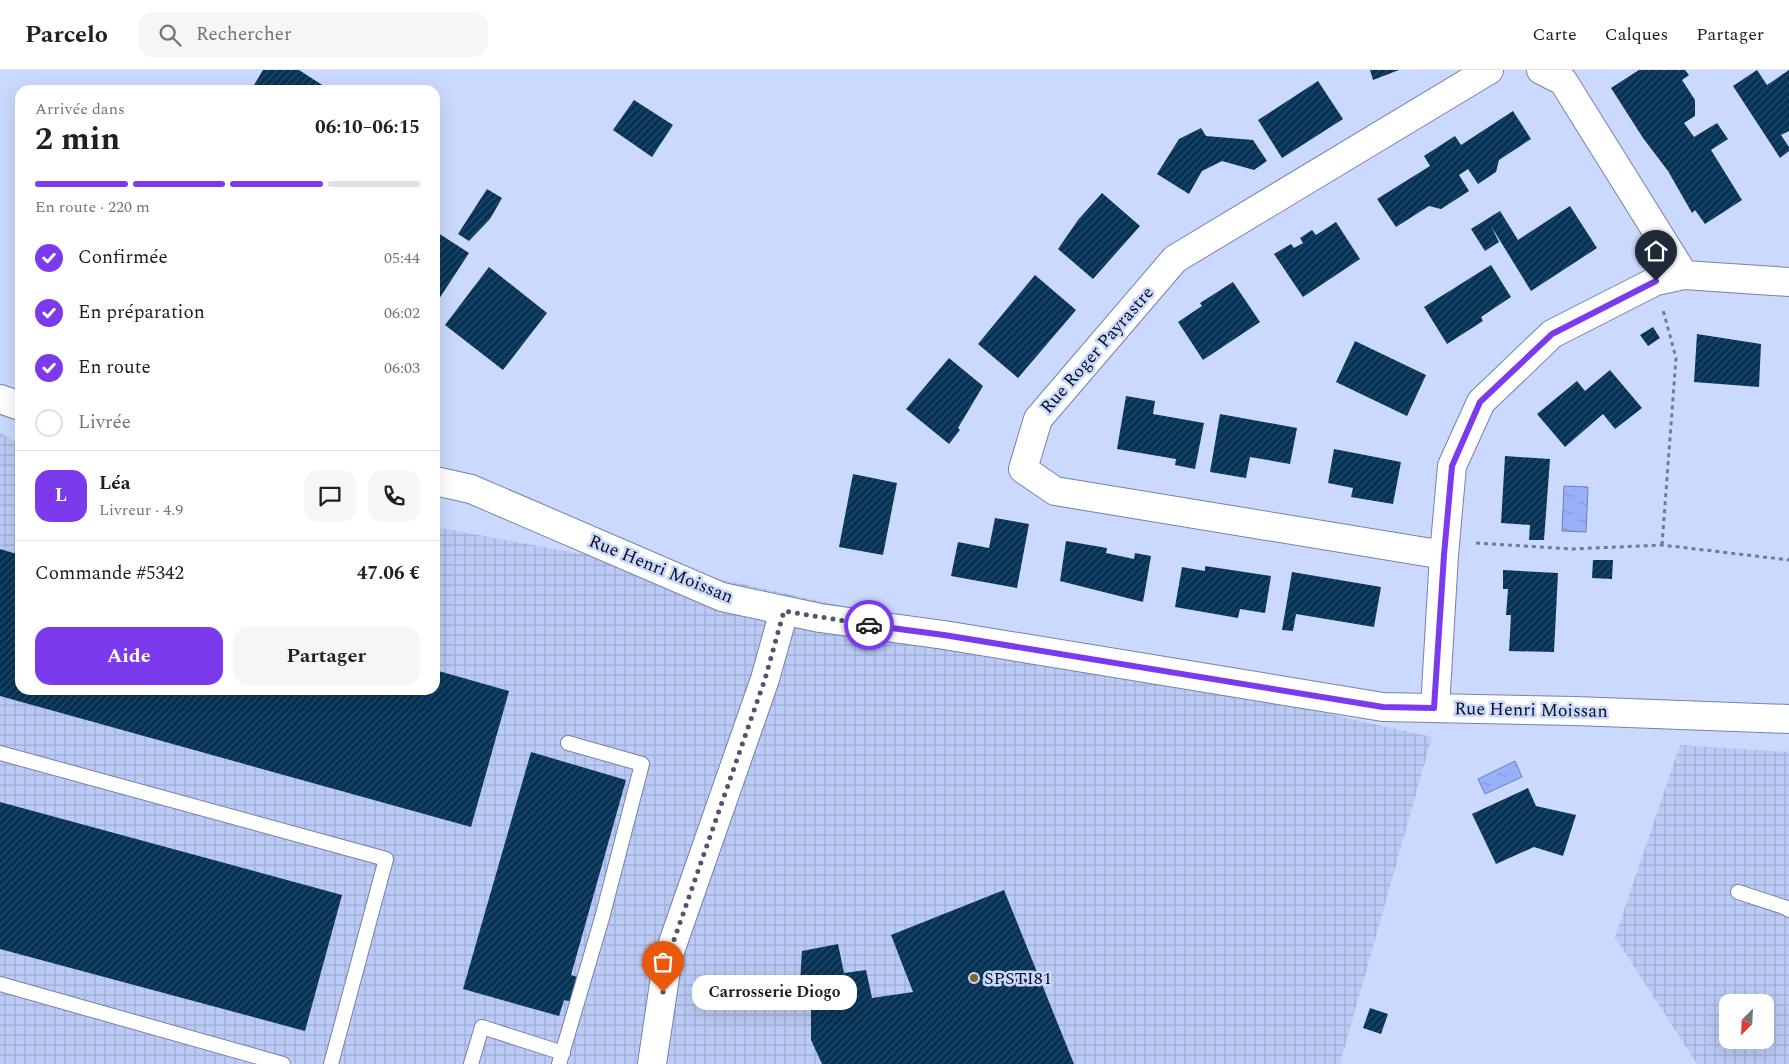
<!DOCTYPE html>
<html lang="fr">
<head>
<meta charset="utf-8">
<style>
  body { margin:0; font-family:Spectral,serif; background:#f6f6f6; color:#202124; height:100vh; display:flex; flex-direction:column; font-size:19px; white-space:nowrap }
  * { box-sizing:border-box; margin:0 }
  p { font-size:16px; color:#757577 }
  .icon { flex:none; width:28px; height:28px; fill:none; stroke:currentColor; stroke-width:2; stroke-linecap:round; stroke-linejoin:round }
  .map { position:relative; flex:1; overflow:hidden }
  .panel { position:absolute; left:15px; top:15px; width:425px; height:610px; display:flex; flex-direction:column; background:#fff; border-radius:15px; box-shadow:0 5px 20px #0002 }
  .panel>* { flex:none }
  .needle { width:32px; rotate:204deg }
  .buttons { position:absolute; left:1719px; top:924px; display:grid; gap:10px }
  .buttons a { display:grid; place-items:center; width:55px; height:55px; border-radius:10px; background:#fff; box-shadow:0 5px 20px #0002; font-size:25px }
  .pin { position:absolute; display:grid; place-items:center; width:42px; height:42px; color:#fff; margin:-51px -21px; border-radius:50% 50% 50% 0; rotate:-45deg; box-shadow:0 0 5px #0007 }
  .pin .icon { rotate:45deg }
  .courier { position:absolute; display:grid; place-items:center; width:50px; height:50px; margin:-25px; border:4px solid #7c3aed; border-radius:50%; background:#fff; color:#222; box-shadow:0 1px 6px #0007 }
  .bubble { position:absolute; height:35px; border-radius:15px; background:#fff; box-shadow:0 5px 20px #0002; font-size:16px; font-weight:700; line-height:35px; text-align:center }
  .overview em { font-style:normal; font-weight:700 }
  .overview div { display:flex; flex-direction:column-reverse }
  .overview { display:flex; align-items:center; justify-content:space-between; height:85px; padding:0 20px }
  h1 { font-size:32px; font-weight:700; line-height:38px }
  .bar { display:grid; grid-template-columns:repeat(4,1fr); gap:8px 5px; align-content:center; height:60px; padding:0 20px }
  .bar i { height:6px; border-radius:4px; background:#e0e0e0 }
  .bar .selected { background:#7c3aed }
  .bar p { grid-column:span 4 }
  .line { display:flex; align-items:center; gap:12px; padding:0 20px; border-top:1px solid #e0e0e0 }
  .line div { flex:1 }
  .round { display:grid; place-items:center; flex:none; width:52px; height:52px; border-radius:15px; background:#f6f6f6 }
  ol { padding:0 20px; list-style:none }
  li { display:flex; align-items:center; gap:15px; height:55px }
  li p { margin-inline-start:auto }
  li .icon { padding:5px; border-radius:50%; background:#7c3aed; color:#fff; stroke-width:4 }
  li:last-child { color:#757577 }
  li i { width:28px; height:28px; border:2px solid #e0e0e0; border-radius:50% }
  .action { display:flex; gap:10px; margin-top:auto; padding:10px 20px }
  .action a { flex:1; height:58px; border-radius:15px; background:#7c3aed; color:#fff; font-size:20px; font-weight:700; line-height:58px; text-align:center }
  .action a+a { background:#f6f6f6; color:#202124 }
  header { display:flex; align-items:center; gap:30px; box-sizing:border-box; height:70px; padding:0 25px; background:#fff; border-bottom:1px solid #e0e0e0 }
  header strong { font-size:24px }
  nav { display:flex; gap:28px; margin-inline-start:auto; font-size:18px }
  .search { width:350px; height:45px; background:#f6f6f6; display:flex; align-items:center; gap:12px; box-sizing:border-box; padding:0 18px; border-radius:15px; color:#757577; font-size:19px }
  .map>svg:first-child { display:block }
  .industrial { fill:url(#industrial-grid); fill-rule:evenodd }
  .water { fill:url(#water-ripples); stroke:#6d80b6 }
  .building { fill:url(#building-hatch) }
  .lines { fill:none; stroke-linecap:round; stroke-linejoin:round }
  .service-casing { stroke:#7383ad; stroke-width:16 }
  .minor-casing { stroke:#7383ad; stroke-width:30 }
  .path { stroke:#717b96; stroke-width:3; stroke-dasharray:4 4; stroke-linecap:butt }
  .service { stroke:#fff; stroke-width:14 }
  .minor { stroke:#fff; stroke-width:28 }
  .done { stroke:#4e566d; stroke-width:5; stroke-dasharray:0 9 }
  .route { stroke:#7c3aed; stroke-width:6 }
  .poi-dot { fill:#786534; stroke:#cbd9fe; stroke-width:2 }
  .labels { text-anchor:middle; dominant-baseline:central; stroke-width:5; stroke-linejoin:round; paint-order:stroke }
  .street-label { font-size:18px; fill:#0a0f1f; stroke:#cbd9fe }
  .poi-label { font-size:18px; fill:#0a0f1f; stroke:#cbd9fe; text-anchor:start }
</style>
</head>
<body>
<header>
<strong>Parcelo</strong>
<div class="search"><svg class="icon" aria-label="search" viewBox="0 0 24 24"><circle cx="10" cy="10" r="6"/><path d="M15 15l6 6"/></svg>Rechercher</div>
<nav><a>Carte</a><a>Calques</a><a>Partager</a></nav>
</header>
<div class="map">
<svg width="1789" height="994" viewBox="0 0 1789 994">
  <defs>
    <pattern id="industrial-grid" width="8" height="8" patternUnits="userSpaceOnUse" patternTransform="scale(1.25)"><rect width="8" height="8" fill="#bbcbf5"/><path d="M0 4h8M4 0v8" fill="none" stroke="#9fadd2"/></pattern>
    <pattern id="water-ripples" width="26" height="14" patternUnits="userSpaceOnUse" patternTransform="scale(1.25)"><rect width="26" height="14" fill="#97b0f7"/><path d="M2 4q2-2 4 0t4 0M15 11q2-2 4 0t4 0" fill="none" stroke="#8196d3"/></pattern>
    <pattern id="building-hatch" width="6" height="6" patternUnits="userSpaceOnUse" patternTransform="scale(1.25)"><rect width="6" height="6" fill="#053256"/><path d="M-1 1l2-2M0 6l6-6M5 7l2-2" fill="none" stroke="#284d6a"/></pattern>
  </defs>
  <rect width="100%" height="100%" fill="#cbd9fe"/>
  <!-- industrial -->
  <path class="industrial" d="M 0,363 L 20,374 L 20,620 L 435,620 L 435,457 L 729,511 L 1432,667 L 1340,994 L 0,994 Z
    M 1680,675 L 1789,682 L 1789,994 L 1697,994 L 1615,867 ZM 1728,932 L 1765,932 L 1765,970 L 1728,970 Z"/>
  <!-- water -->
  <path class="water" d="M 1564,416 L 1588,417 L 1586,462 L 1562,461 Z
    M 1515,691 L 1522,707 L 1485,724 L 1478,709 Z"/>
  <!-- building -->
  <path class="building" d="M 263,0 L 299,0 L 330,20 L 251,20 Z
    M 1370,0 L 1399,0 L 1373,10 Z
    M 1639,0 L 1685,0 L 1689,5 L 1682,10 L 1695,30 L 1695,46 L 1684,53 L 1694,67 L 1717,53 L 1728,69 L 1711,80 L 1742,130 L 1705,154 L 1695,140 L 1692,143 L 1668,101 L 1643,68 L 1611,18 Z
    M 1757,0 L 1767,15 L 1789,0 L 1789,61 L 1781,65 L 1789,77 L 1789,81 L 1780,88 L 1733,16 Z
    M 1318,11 L 1343,49 L 1282,88 L 1258,50 Z
    M 634,30 L 673,55 L 652,87 L 613,60 Z
    M 1513,41 L 1531,69 L 1499,90 L 1496,102 L 1478,114 L 1468,99 L 1459,105 L 1469,121 L 1441,139 L 1429,136 L 1396,157 L 1377,129 L 1430,96 L 1424,86 L 1455,66 L 1461,75 Z
    M 1201,58 L 1206,66 L 1253,70 L 1267,91 L 1254,100 L 1222,91 L 1202,101 L 1189,124 L 1157,104 L 1179,69 Z
    M 487,119 L 502,128 L 490,149 L 469,171 L 458,164 Z
    M 1102,123 L 1140,156 L 1093,209 L 1058,179 L 1078,150 Z
    M 1570,136 L 1597,178 L 1531,221 L 1491,156 L 1499,172 L 1485,181 L 1471,159 L 1500,141 L 1518,170 Z
    M 1336,152 L 1360,189 L 1303,227 L 1274,184 L 1291,174 L 1294,178 L 1303,173 L 1300,168 L 1312,160 L 1316,165 Z
    M 435,161 L 469,183 L 439,229 L 435,226 Z
    M 1491,195 L 1511,227 L 1481,247 L 1483,251 L 1447,274 L 1424,237 Z
    M 489,197 L 547,243 L 503,300 L 445,255 Z
    M 1035,205 L 1076,240 L 1018,308 L 978,274 Z
    M 1233,212 L 1260,252 L 1203,290 L 1178,252 L 1202,236 L 1200,233 Z
    M 1653,257 L 1660,268 L 1648,276 L 1640,265 Z
    M 1697,264 L 1761,274 L 1759,317 L 1694,312 Z
    M 1355,271 L 1426,305 L 1407,346 L 1336,312 Z
    M 949,288 L 983,316 L 958,358 L 960,360 L 949,374 L 906,339 Z
    M 1610,300 L 1642,338 L 1615,359 L 1603,344 L 1565,377 L 1537,344 L 1577,311 L 1585,321 Z
    M 1126,326 L 1155,331 L 1153,344 L 1204,353 L 1195,399 L 1175,395 L 1176,389 L 1117,379 Z
    M 1220,344 L 1297,358 L 1290,394 L 1250,387 L 1246,408 L 1210,402 Z
    M 1334,379 L 1401,392 L 1393,434 L 1351,427 L 1353,418 L 1328,413 Z
    M 1505,386 L 1550,389 L 1544,470 L 1529,470 L 1530,455 L 1501,453 Z
    M 853,404 L 897,413 L 883,485 L 839,477 Z
    M 995,448 L 1029,454 L 1017,518 L 951,506 L 958,472 L 989,478 Z
    M 1066,471 L 1107,478 L 1106,483 L 1134,489 L 1135,483 L 1151,486 L 1143,532 L 1060,511 Z
    M 0,479 L 20,485 L 20,620 L 435,620 L 435,600 L 509,621 L 471,757 L 0,626 Z
    M 1593,490 L 1613,490 L 1612,509 L 1592,508 Z
    M 1205,496 L 1271,506 L 1265,543 L 1240,539 L 1238,548 L 1175,537 L 1182,497 L 1205,501 Z
    M 1503,500 L 1558,503 L 1554,582 L 1509,581 L 1511,545 L 1506,545 L 1508,519 L 1503,519 Z
    M 1292,502 L 1381,517 L 1374,557 L 1296,544 L 1293,561 L 1282,560 Z
    M 531,682 L 626,710 L 571,905 L 580,908 L 573,932 L 564,930 L 559,946 L 463,919 Z
    M 1528,718 L 1536,736 L 1576,745 L 1563,786 L 1534,777 L 1496,794 L 1472,744 Z
    M 0,732 L 342,825 L 305,961 L 0,879 Z
    M 1004,820 L 1074,994 L 822,994 L 811,970 L 811,934 L 800,912 L 802,881 L 838,874 L 844,903 L 866,900 L 872,928 L 913,922 L 891,865 Z
    M 1370,938 L 1388,944 L 1381,964 L 1363,958 Z"/>
  <g class="lines">
    <defs>
      <path id="service" d="M 0,683 L 386,789 L 331,994
        M 1738,822 L 1787,838 L 1789,840
        M 0,914 L 283,994
        M 471,994 L 482,957 L 563,983
        M 559,994 L 602,848 L 642,694 L 568,673"/>
      <path id="minor" d="M 1541,0 L 1563,11 L 1684,205
        M 0,329 L 20,336
        M 435,411 L 471,419 L 722,527 L 820,548 L 944,565 L 1383,637 L 1575,641 L 1789,649
        M 1444,485 L 1055,421 L 1023,399 L 1038,349 L 1175,189 L 1489,0
        M 1435,638 L 1444,485 L 1452,396 L 1481,332 L 1552,264 L 1656,211 L 1684,205 L 1789,212
        M 652,994 L 668,887 L 765,609 L 784,541"/>
    </defs>
    <!-- service casing -->
    <use href="#service" class="service-casing"/>
    <!-- minor casing -->
    <use href="#minor" class="minor-casing"/>
    <!-- path -->
    <path class="path" d="M 1476,473 L 1572,479 L 1662,475 L 1789,490
      M 1662,475 L 1676,288 L 1663,240"/>
    <!-- service -->
    <use href="#service" class="service"/>
    <!-- minor -->
    <use href="#minor" class="minor"/>
  </g>
  <g class="lines">
    <!-- done -->
    <path class="done" d="M 663,922 L 668,887 L 765,609 L 784,541 L 869,555"/>
    <!-- route -->
    <path class="route" d="M 869,555 L 944,565 L 1383,637 L 1434,638 L 1444,485 L 1452,396 L 1480,332 L 1552,264 L 1656,211"/>
  </g>
  <!-- markers -->
  <circle class="poi-dot" cx="974" cy="908" r="5"/>
  <g class="labels">
    <!-- street labels -->
    <g class="street-label">
      <text transform="translate(1097 280) rotate(-49)">Rue Roger Payrastre</text>
      <text transform="translate(661 499) rotate(22)">Rue Henri Moissan</text>
      <text transform="translate(1531 640) rotate(1)">Rue Henri Moissan</text>
    </g>
    <!-- poi labels -->
    <g class="poi-label">
      <text x="984" y="908">SPSTI81</text>
    </g>
  </g>
</svg>
<div class="buttons">
<a><svg class="needle" viewBox="-14 -14 28 28"><path d="M0-13l5 13h-10z" fill="#e53935"/><path d="M0 13l5-13h-10z" fill="#757577"/></svg></a>
</div>
<div class="pin" style="left:663px;top:922px;background:#ea580c"><svg class="icon" aria-label="bag" viewBox="0 0 24 24"><path d="M5 8h14l-1 12H6zM9 8a3 3 0 0 1 6 0"/></svg></div>
<div class="pin" style="left:1656px;top:211px;background:#1f2937"><svg class="icon" aria-label="home" viewBox="0 0 24 24"><path d="M3 11l9-7 9 7M6 9v11h12V9"/></svg></div>
<div class="courier" style="left:869px;top:555px"><svg class="icon" aria-label="car" viewBox="0 0 24 24"><path d="M5 17H2v-5l4-1 3-4h7l3 4 3 1v5h-3M9 17h6M6 11h13"/><circle cx="7" cy="17" r="2"/><circle cx="17" cy="17" r="2"/></svg></div>
<div class="bubble" style="left:692px;top:905px;width:165px">Carrosserie Diogo</div>
<section class="panel">
<div class="overview"><div><h1>2 min</h1><p>Arrivée dans</p></div><em>06:10–06:15</em></div>
<div class="bar"><i class="selected"></i><i class="selected"></i><i class="selected"></i><i></i><p>En route · 220 m</p></div>
<ol>
<li><svg class="icon" aria-label="check" viewBox="0 0 24 24"><path d="M5 12l5 5 9-10"/></svg>Confirmée<p>05:44</p></li>
<li><svg class="icon" aria-label="check" viewBox="0 0 24 24"><path d="M5 12l5 5 9-10"/></svg>En préparation<p>06:02</p></li>
<li><svg class="icon" aria-label="check" viewBox="0 0 24 24"><path d="M5 12l5 5 9-10"/></svg>En route<p>06:03</p></li>
<li><i></i>Livrée</li>
</ol>
<div class="line" style="height:90px"><b class="round" style="background:#7c3aed;color:#fff">L</b><div><b>Léa</b><p>Livreur · 4.9</p></div><a class="round"><svg class="icon" aria-label="chat" viewBox="0 0 24 24"><path d="M4 5h16v11H9l-5 4z"/></svg></a><a class="round"><svg class="icon" aria-label="phone" viewBox="0 0 24 24"><path d="M5 4h4l2 5-3 2q2 4 5 5l2-3 5 2v4C11 20 4 13 5 4z"/></svg></a></div>
<div class="line" style="height:65px"><div>Commande #5342</div><b>47.06 €</b></div>
<div class="action"><a>Aide</a><a>Partager</a></div>
</section>
</div>
</body>
</html>
